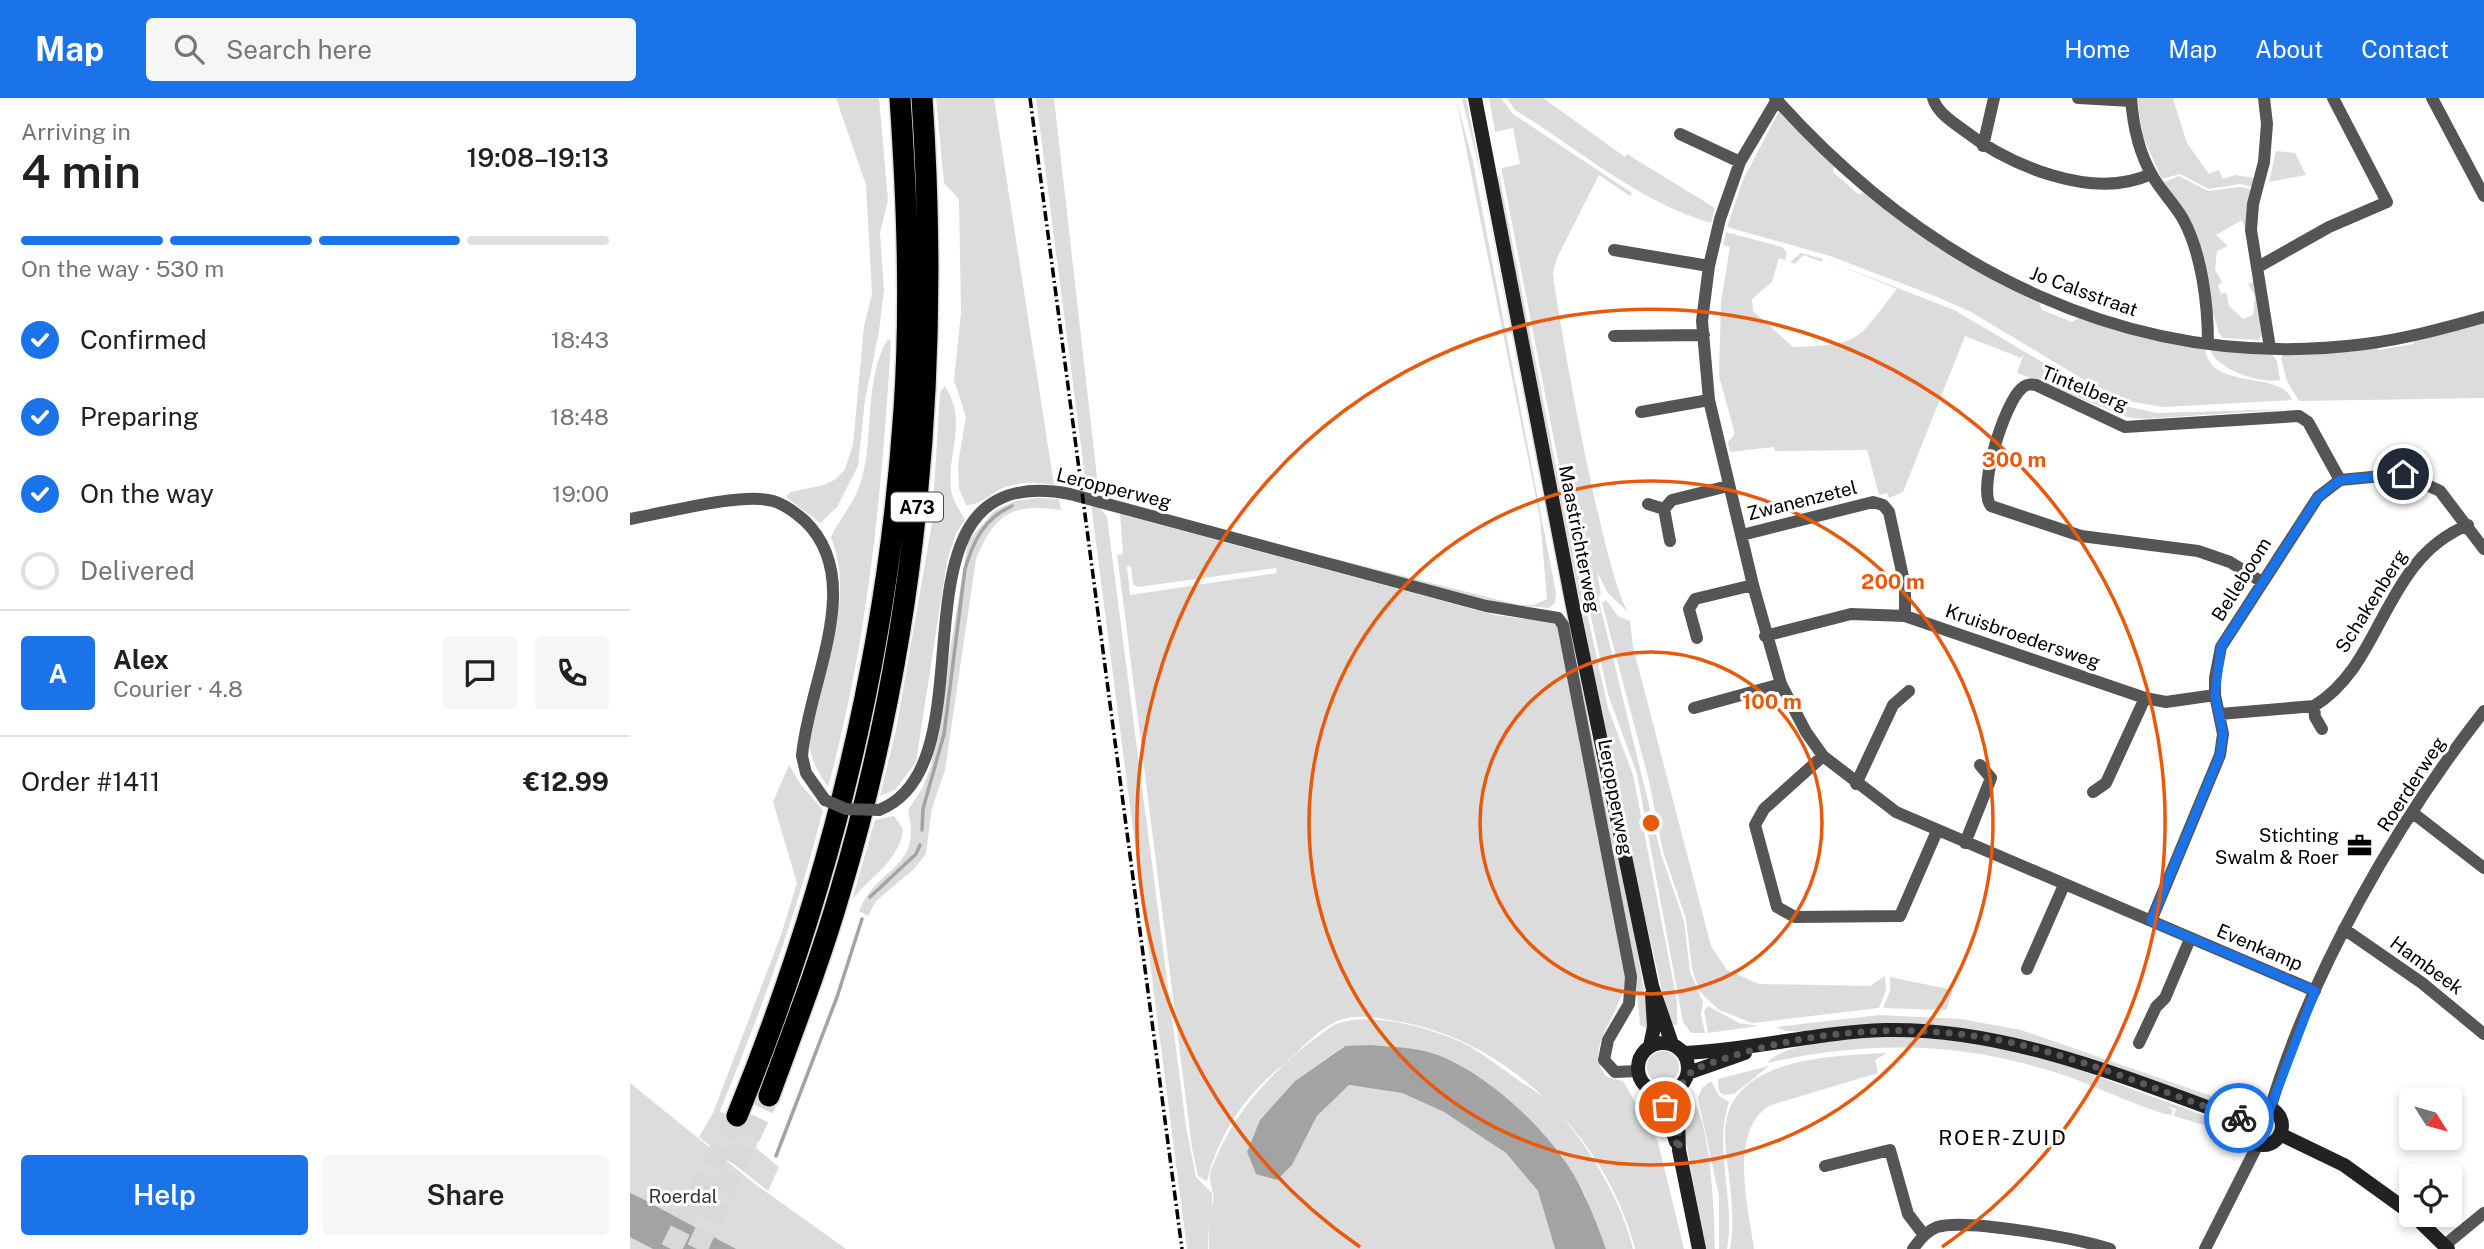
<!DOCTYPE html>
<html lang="en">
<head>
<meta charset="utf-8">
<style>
  body { margin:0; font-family:"Public Sans",sans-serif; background:#f6f6f6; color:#202124; height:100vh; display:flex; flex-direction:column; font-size:26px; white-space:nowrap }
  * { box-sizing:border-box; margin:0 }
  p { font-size:23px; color:#757577 }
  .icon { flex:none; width:38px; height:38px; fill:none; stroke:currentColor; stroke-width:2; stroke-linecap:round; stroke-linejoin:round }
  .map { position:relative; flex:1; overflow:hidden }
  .details { display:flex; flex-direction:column; background:#fff; width:630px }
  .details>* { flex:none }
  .needle { width:46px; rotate:127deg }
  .controls { position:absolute; left:1769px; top:989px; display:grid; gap:14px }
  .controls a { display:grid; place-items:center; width:63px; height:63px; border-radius:7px; background:#fff; box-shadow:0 4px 10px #0003; font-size:35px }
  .pin { position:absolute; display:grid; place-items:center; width:60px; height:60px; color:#fff; margin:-30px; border:4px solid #fff; border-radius:50%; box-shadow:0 2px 7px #0007 }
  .courier { position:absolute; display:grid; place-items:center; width:70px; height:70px; margin:-35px; border:5px solid #1a73e8; border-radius:50%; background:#fff; color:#222; box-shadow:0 2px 9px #0007 }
  .head em { font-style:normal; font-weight:600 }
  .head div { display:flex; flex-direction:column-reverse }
  .head { display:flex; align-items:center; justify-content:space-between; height:119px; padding:0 21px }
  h1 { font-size:46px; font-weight:600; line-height:52px }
  .bar { display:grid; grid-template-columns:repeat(4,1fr); gap:10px 7px; align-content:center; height:84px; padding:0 21px }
  .bar i { height:9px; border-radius:5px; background:#e0e0e0 }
  .bar .on { background:#1a73e8 }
  .bar p { grid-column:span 4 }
  .line { display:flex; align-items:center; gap:18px; padding:0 21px; border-top:2px solid #e0e0e0 }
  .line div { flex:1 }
  .round { display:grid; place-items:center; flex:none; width:74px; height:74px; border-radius:7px; background:#f6f6f6 }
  ol { padding:0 21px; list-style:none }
  li { display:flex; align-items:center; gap:21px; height:77px }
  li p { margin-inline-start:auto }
  li .icon { padding:7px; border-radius:50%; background:#1a73e8; color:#fff; stroke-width:4 }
  li:last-child { color:#757577 }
  li i { width:38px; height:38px; border:4px solid #e0e0e0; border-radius:50% }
  .cta { display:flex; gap:14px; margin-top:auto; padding:14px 21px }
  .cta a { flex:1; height:80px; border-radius:7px; background:#1a73e8; color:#fff; font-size:28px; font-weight:600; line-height:80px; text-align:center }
  .cta a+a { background:#f6f6f6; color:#202124 }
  header { display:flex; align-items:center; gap:42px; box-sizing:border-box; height:98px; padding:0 35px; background:#1a73e8; color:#fff }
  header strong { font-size:33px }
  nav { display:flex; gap:38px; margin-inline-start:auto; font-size:24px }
  .search { width:490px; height:63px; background:#f6f6f6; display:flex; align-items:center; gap:18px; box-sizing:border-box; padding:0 24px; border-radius:7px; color:#757577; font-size:26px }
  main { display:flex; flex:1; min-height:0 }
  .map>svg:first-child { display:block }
  .green { fill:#dcdcdc; fill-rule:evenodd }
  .water { fill:#a3a3a3 }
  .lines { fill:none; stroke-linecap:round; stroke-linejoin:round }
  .stream { stroke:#a3a3a3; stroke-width:3.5 }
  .motorway-tunnel { stroke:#d9d9d9; stroke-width:21; stroke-dasharray:21 10; stroke-linecap:butt }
  .motorway-casing { stroke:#dbdbdb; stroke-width:24 }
  .minor { stroke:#555; stroke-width:12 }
  .secondary { stroke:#222; stroke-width:14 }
  .motorway { stroke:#000; stroke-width:21 }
  .rail { stroke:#000; stroke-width:3.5; stroke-dasharray:10 3.5 2 3.5; stroke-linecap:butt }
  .minor-bridge { stroke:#555; stroke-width:12 }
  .done { stroke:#595959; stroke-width:7; stroke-dasharray:0 12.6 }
  .route { stroke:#1a73e8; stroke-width:9 }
  .ring { fill:none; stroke:#e8590c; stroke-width:3.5 }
  .labels { text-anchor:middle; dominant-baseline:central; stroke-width:6; stroke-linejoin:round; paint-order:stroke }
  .shield { fill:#fff; stroke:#4c4c4c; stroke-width:2 }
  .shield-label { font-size:18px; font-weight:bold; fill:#000 }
  .street-label { font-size:19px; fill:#000; stroke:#fff }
  .poi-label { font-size:19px; fill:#000; stroke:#fff; text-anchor:end }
  .park-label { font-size:19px; fill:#333; stroke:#fff }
  .neighbourhood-label { font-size:21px; letter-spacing:2px; fill:#000; stroke:#fff }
  .centre { fill:#e8590c; stroke:#fff; stroke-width:3.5 }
  .ring-label { font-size:21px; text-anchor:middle; font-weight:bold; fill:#e8590c; stroke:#fff; stroke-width:6; stroke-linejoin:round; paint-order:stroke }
</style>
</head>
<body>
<header>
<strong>Map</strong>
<div class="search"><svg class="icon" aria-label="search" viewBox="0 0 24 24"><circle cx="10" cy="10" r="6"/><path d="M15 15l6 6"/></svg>Search here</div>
<nav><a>Home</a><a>Map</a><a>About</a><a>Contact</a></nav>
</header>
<main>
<section class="details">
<div class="head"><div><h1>4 min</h1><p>Arriving in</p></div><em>19:08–19:13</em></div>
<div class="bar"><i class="on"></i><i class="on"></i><i class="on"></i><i></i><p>On the way · 530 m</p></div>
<ol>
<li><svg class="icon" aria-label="check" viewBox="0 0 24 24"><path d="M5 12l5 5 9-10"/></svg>Confirmed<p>18:43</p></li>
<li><svg class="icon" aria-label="check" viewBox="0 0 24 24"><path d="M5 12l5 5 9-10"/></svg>Preparing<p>18:48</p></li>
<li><svg class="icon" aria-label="check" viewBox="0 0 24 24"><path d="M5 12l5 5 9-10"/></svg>On the way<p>19:00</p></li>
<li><i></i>Delivered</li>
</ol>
<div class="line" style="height:126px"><b class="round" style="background:#1a73e8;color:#fff">A</b><div><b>Alex</b><p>Courier · 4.8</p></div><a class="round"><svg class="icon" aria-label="chat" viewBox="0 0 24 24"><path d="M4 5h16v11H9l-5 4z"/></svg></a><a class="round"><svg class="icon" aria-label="phone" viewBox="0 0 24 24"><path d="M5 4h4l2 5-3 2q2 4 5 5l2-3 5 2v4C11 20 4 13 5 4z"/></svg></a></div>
<div class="line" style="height:91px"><div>Order #1411</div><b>€12.99</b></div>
<div class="cta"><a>Help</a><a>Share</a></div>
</section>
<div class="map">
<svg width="1854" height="1151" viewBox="0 0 1854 1151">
  <rect width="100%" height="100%" fill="#fff"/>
  <!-- green -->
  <path class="green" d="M 206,0 L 249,0 L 258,102 L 250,135 L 254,192 L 249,233 L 235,302 L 228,368 L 207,409 L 190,425 L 156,399 L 161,394 L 194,387 L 206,381 L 215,371 L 223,347 L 234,228 L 242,196 L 236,87 Z
    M 306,0 L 364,0 L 424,387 C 406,384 391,383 373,390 C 359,396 352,407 336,407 L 329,391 L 328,366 L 336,319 L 324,282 L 331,215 L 329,101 L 314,85 Z
    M 406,0 L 424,0 L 469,397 L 457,394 Z
    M 826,0 L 843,64 L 926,495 L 925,505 L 919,510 L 872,506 L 704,463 L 702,460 L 889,507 L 904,507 L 917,501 L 910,420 Z
    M 836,0 L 979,724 L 998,797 L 1020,928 L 1016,930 L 1010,927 L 1005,872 L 850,73 L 832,1 Z
    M 859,0 L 871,0 L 883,16 L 1002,95 L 1000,98 L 969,77 L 927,160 L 923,175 C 928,221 978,497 1000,516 L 978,495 L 967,474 L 971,496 L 968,499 L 1031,756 L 1054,823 L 1060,874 L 1073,904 L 1071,916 L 1075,935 L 1061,935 L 1053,924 L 1007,676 L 978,596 L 939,419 L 872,74 L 872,70 L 890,66 L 883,30 L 865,34 Z
    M 877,0 L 913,0 L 995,59 L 997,56 L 1085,110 L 1081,125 C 1008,104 949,51 885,12 Z
    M 1507,0 L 1545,0 L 1543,1 L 1557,45 L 1579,76 L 1589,72 L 1593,81 L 1606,77 L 1624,80 L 1622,89 L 1610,86 L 1579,91 L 1550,76 L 1532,81 L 1513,39 Z
    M 1149,13 L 1204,67 L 1203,74 L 1228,96 L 1236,95 C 1289,140 1347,176 1409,205 L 1412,212 L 1442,224 L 1449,220 L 1508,238 L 1575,251 C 1581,294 1651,271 1662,302 L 1533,309 L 1497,303 L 1456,283 L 1341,214 L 1305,198 L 1200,158 L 1097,129 L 1113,82 Z
    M 1646,53 L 1665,55 L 1676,77 L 1639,84 Z
    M 869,76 L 936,420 L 978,610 L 1003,677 L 1047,903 L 1047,927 L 1040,927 L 991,715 L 867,80 Z
    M 1549,78 L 1578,93 L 1610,89 L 1621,91 L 1615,131 L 1612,122 L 1586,137 L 1598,148 L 1587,153 L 1585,172 L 1592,184 L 1588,187 L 1591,196 L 1596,194 L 1599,208 L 1613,221 L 1623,217 L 1625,198 L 1618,186 L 1625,183 L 1632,235 L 1629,242 L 1593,240 L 1589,235 L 1551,109 L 1534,84 Z
    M 1096,134 L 1152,149 L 1157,155 L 1155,162 L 1160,164 L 1171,155 L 1193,161 L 1192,164 L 1173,157 L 1165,166 L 1149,160 L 1142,184 L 1122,201 L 1123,213 L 1163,249 C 1232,247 1226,243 1267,191 L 1196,162 L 1324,212 L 1453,288 L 1495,308 L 1527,315 L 1667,311 L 1513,321 L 1497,319 L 1387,275 L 1394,256 L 1391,260 L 1335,238 L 1273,394 L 1259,400 L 1257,395 L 1249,397 L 1237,352 L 1145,353 L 1144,349 L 1100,354 L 1098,344 L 1105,336 L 1089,278 L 1091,204 L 1100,149 L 1093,147 Z
    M 1854,224 L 1854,300 L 1669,303 L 1657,283 L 1651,260 L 1653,256 L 1714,253 L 1744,247 L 1749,252 L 1783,246 L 1786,240 Z
    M 258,241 L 261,243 C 252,394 238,543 198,689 C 190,677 182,665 180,650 C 178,636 185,617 188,602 C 202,548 222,494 201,439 C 210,420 225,404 231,383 C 245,338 233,282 258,241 Z
    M 1580,251 L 1642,256 L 1647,263 L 1650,282 C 1631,286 1586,272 1580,251 Z
    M 315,288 C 338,324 317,354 321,391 C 322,401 330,413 335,422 L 326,435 L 317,463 L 286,664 L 265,692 L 250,698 L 266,632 L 302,425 L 310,294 Z
    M 408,400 L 429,401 L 431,412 C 382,405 365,415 346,461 L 315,672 L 302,710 L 296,756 L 284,771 L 246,803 L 238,818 L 229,813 C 248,766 293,772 278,712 L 293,689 L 301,668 L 338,443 L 364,413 L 385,403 Z
    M 461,406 L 470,410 L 477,419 L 556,1028 L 566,1079 L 582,1095 L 582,1108 C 587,1096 577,1085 581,1072 C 604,1010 650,964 704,927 C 739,911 806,931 839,948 C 856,958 871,970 888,982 C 899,990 912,996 922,1007 C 956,1043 992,1103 1003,1151 L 976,1151 L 955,1097 L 930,1055 L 859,986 L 826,965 L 794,953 L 714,948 L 665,983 L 630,1022 L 617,1054 L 626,1075 L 662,1067 L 687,1018 L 719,987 L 772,995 L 814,1014 L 876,1055 L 908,1093 L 925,1151 L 579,1151 L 578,1124 L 578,1151 L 557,1151 Z
    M 490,416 L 865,517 L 919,524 L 927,528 L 996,879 C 994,914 950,951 977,979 L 993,983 L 1028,1044 L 1054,1151 L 1005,1151 C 978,1042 878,940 765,923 C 749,920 729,916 713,921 C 690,928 672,951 654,966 C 616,996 589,1035 577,1083 L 568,1078 L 562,1050 L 492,494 L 487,457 L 493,456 ZM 497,468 L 501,468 L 503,486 L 508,489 L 646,470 L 647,475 L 500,497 Z
    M 976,502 L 988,518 L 1000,523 L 1003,549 L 1081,848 L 1097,872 L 1129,886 L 1240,888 L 1255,878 L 1256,892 L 1249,910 L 1122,925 L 1089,912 L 1070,894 L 1062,871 L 1056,821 L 1033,753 L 1019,683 L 972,505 Z
    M 159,667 L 171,687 L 193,712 C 167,816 130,915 90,1013 L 132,1032 L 126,1050 L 149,1069 L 138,1093 L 69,1039 L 83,1015 L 151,837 L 167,785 L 143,704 Z
    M 264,718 L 273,731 C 269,764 242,776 222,802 L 245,722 Z
    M 1260,879 L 1323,892 L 1316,912 L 1253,910 L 1260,893 Z
    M 1078,908 L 1109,925 L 1129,928 L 1078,935 L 1074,913 Z
    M 1249,917 L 1331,921 L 1391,932 L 1607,1007 L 1574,1001 L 1391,942 L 1155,933 L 1146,929 Z
    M 1283,938 L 1343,944 L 1428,964 L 1597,1026 L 1594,1033 L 1544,1018 L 1546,1011 L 1537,1008 L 1543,1013 L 1541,1017 L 1535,1016 C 1496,1004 1460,985 1421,973 C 1326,943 1233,943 1137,965 C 1159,940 1247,939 1283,938 Z
    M1017 969a16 16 0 1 1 32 0a16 16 0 1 1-32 0Z
    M 1257,955 L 1245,962 L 1248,975 L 1141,1007 C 1097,1031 1119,1111 1124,1151 L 1100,1151 C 1107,1114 1097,1076 1095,1039 C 1093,959 1201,958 1257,955 Z
    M 1139,968 L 1104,996 L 1094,997 L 1089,994 L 1088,981 Z
    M 1081,983 L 1089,998 L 1099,1004 C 1083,1052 1106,1102 1097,1151 L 1089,1151 L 1089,1098 L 1068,1000 L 1072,990 Z
    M 0,985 L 125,1086 L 216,1151 L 0,1151 Z
    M 1061,1002 C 1081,1017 1085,1125 1085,1151 L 1075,1151 L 1050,1009 Z"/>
  <!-- water -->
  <path class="water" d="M 741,947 C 758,949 778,949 794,953 C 842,964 900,1016 929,1055 C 951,1083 964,1118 976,1151 L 925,1151 L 908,1093 L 876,1055 L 814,1014 L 772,995 L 719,987 L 687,1018 L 662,1067 L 647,1082 L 626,1076 L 617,1054 L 630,1022 L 665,983 L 715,948 Z
    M 0,1095 L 7,1098 L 106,1151 L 23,1151 L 0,1139 Z"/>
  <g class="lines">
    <!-- stream -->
    <path class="stream" d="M 292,732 L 293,711 L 314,636 L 335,471 C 343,444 354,420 382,408
      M 240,799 L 286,756 L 290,747
      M 146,1058 L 207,899 L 232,821"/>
    <!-- motorway-tunnel -->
    <path class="motorway-tunnel" d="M 41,1151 L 107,1018
      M 67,1151 L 139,998"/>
    <defs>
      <path id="motorway" d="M 139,998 C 164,930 190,863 210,794 C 288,533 310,271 292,0
        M 107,1018 C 199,792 258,555 274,312 C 281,208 277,104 270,0"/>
    </defs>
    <!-- motorway casing -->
    <use href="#motorway" class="motorway-casing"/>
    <!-- minor -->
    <path class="minor" d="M 1145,0 C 1298,171 1502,276 1735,246 C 1775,241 1815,230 1854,219
      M 1148,0 L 1110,64 L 1090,121 L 1079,168 L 1072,223 L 1079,302 L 1123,487 L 1151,586 L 1176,634 L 1193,658 L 1266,714 L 1685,893
      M 1303,0 C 1306,13 1322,24 1332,31 C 1380,68 1463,103 1521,76
      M 1448,0 L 1501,3
      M 1501,0 C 1503,27 1508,53 1522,77 C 1530,92 1544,105 1553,121 C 1572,156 1578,207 1578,246
      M 1634,0 L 1637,26 L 1634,64 L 1623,106 L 1621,132 L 1640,250
      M 1802,0 L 1854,98
      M 1050,36 L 1110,64
      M 1353,48 L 1364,0
      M 984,152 L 1079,168
      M 1628,169 L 1699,129 L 1757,104 L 1703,0
      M 984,238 L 1074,237
      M 1011,314 L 1079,302
      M 1018,406 L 1034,411
      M 0,421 C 35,415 112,394 143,403 C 154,406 167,416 175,423 C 237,483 178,584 172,658 L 176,675 L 195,702
      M 1112,437 L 1243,404 L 1253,407 L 1259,414 L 1275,488 L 1275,518
      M 1040,443 L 1034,411 L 1042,402 L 1098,388
      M 1632,484 L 1600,464 L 1568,453 L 1451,438 L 1361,408 C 1347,391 1375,305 1391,291 C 1396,286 1400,286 1406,287 L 1495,329 L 1669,318 L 1678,324 L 1710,382
      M 1135,538 L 1221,516 L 1275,518 L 1515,600 L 1536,604 L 1585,597
      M 1067,540 L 1059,511 L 1065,501 L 1123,487
      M 1684,608 C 1754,566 1752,462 1838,427
      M 1064,610 L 1151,586
      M 1590,616 L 1684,608 L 1685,619 L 1692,631
      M 1193,658 L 1134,711 L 1125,727 L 1147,809 L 1165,819 L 1270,818 L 1307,733
      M 1226,686 L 1263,607 L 1279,593
      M 1463,694 L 1476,685 L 1515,600
      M 249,712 C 370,665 242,358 440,396 L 856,508 L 928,520 L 933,527 L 1001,879 L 999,906 L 978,942 L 974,962 L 985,974 L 1008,973
      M 1783,715 L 1854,770
      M 1335,745 L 1361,680 L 1350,667
      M 1521,823 L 1590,657 L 1593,636 L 1585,597 L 1585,580 L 1591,549 L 1688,399 L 1710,382 L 1773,376 L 1810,393 L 1854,451
      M 1714,831 L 1792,885 L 1854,936
      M 1397,871 L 1434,787
      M 1509,945 L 1526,909 L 1535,900 L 1560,841
      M 1640,1011 C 1681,874 1766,725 1854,613
      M 1195,1068 L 1260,1052 L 1278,1116 L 1294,1137
      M 1815,1147 L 1854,1115
      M 1283,1151 C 1289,1142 1297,1133 1307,1129 C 1335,1120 1450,1141 1480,1151
      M 1575,1151 L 1628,1046"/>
    <!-- secondary -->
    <path class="secondary" d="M 845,0 L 943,509 L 1022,888 L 1042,946
      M1008 970a25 25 0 1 1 50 0a25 25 0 1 1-50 0Z
      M 1020,948 L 1024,929 L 1022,896
      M 1054,955 C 1122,952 1188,934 1255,932 C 1377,929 1502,982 1615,1023
      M 1058,975 L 1115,955
      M 1047,991 L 1049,1052 L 1069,1151
      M 1025,994 L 1035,1009 L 1046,1044
      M1614 1028a19 19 0 1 1 38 0a19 19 0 1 1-38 0Z
      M 1650,1036 L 1714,1067 L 1782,1116
      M 1782,1116 L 1818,1151"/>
    <!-- motorway -->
    <use href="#motorway" class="motorway"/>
    <!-- rail -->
    <path class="rail" d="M 400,0 L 552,1151"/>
    <!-- minor-bridge -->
    <path class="minor-bridge" d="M 195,702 L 216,711 L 249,712"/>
  </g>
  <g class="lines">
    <!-- done -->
    <path class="done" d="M 1035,1009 L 1049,1052 C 1050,1022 1038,988 1067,970 C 1171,931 1283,921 1392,947 C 1465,965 1537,996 1609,1020"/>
    <!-- route -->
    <path class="route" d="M 1609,1020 L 1615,1023 L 1626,1011 L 1640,1011 L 1685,893 L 1521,823 L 1590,657 L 1593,636 L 1585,597 L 1591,549 L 1688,399 L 1710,382 L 1773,376"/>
  </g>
  <!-- distance rings -->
  <g class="ring">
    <circle cx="1021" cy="725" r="171"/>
    <circle cx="1021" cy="725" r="342"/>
    <path d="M730 1149A514 514 0 1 1 1312 1149"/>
  </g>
  <!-- icons -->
  <defs>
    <symbol id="office-bare" viewBox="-9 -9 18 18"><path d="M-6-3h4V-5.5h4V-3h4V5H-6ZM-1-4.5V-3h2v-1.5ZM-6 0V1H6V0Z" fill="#000" stroke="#fff" stroke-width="2.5" paint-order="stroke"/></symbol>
  </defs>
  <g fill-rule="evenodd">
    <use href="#office-bare" x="1712" y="730" width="35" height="35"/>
  </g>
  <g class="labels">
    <!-- shield labels -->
    <rect class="shield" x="261" y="394.5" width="52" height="29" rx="5"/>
    <g class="shield-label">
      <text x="287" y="409">A73</text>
    </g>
    <!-- street labels -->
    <g class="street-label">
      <text transform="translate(1454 193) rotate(20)">Jo Calsstraat</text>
      <text transform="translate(1455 290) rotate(22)">Tintelberg</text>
      <text transform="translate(484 390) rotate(14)">Leropperweg</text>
      <text transform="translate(1172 402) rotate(-14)">Zwanenzetel</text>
      <text transform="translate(950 441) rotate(79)">Maastrichterweg</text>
      <text transform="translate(1611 481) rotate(-58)">Belleboom</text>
      <text transform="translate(1741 503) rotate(-58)">Schakenberg</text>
      <text transform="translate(1393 538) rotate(19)">Kruisbroedersweg</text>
      <text transform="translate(1781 686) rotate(-57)">Roerderweg</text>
      <text transform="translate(986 699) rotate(79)">Leropperweg</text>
      <text transform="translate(1630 849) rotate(23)">Evenkamp</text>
      <text transform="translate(1797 867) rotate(36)">Hambeek</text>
    </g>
    <!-- poi labels -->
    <g class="poi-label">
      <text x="1709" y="737">Stichting<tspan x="1709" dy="22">Swalm &amp; Roer</tspan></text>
    </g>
    <!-- park labels -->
    <g class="park-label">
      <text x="53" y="1098">Roerdal</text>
    </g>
    <!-- neighbourhood labels -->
    <g class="neighbourhood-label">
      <text x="1373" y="1039">ROER-ZUID</text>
    </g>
  </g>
  <circle cx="1021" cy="725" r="10" class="centre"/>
  <g class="ring-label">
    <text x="1384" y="369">300 m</text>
    <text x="1263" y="491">200 m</text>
    <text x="1142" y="611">100 m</text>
  </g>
</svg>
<div class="controls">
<a><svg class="needle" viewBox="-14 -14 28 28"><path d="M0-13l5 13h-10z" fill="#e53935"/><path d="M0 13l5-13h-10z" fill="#757577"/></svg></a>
<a><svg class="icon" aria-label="locate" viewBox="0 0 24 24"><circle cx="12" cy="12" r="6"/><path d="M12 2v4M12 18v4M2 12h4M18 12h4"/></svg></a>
</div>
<div class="pin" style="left:1035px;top:1009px;background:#ea580c"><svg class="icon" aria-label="bag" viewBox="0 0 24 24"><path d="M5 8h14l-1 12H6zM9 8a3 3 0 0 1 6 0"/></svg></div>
<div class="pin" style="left:1773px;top:376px;background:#1f2937"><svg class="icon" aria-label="home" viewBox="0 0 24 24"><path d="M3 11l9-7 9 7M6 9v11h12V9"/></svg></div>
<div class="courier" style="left:1609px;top:1020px"><svg class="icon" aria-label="bike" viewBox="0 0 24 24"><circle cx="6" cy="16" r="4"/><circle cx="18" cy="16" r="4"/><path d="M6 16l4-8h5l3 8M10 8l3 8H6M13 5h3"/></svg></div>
</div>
</main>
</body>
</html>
